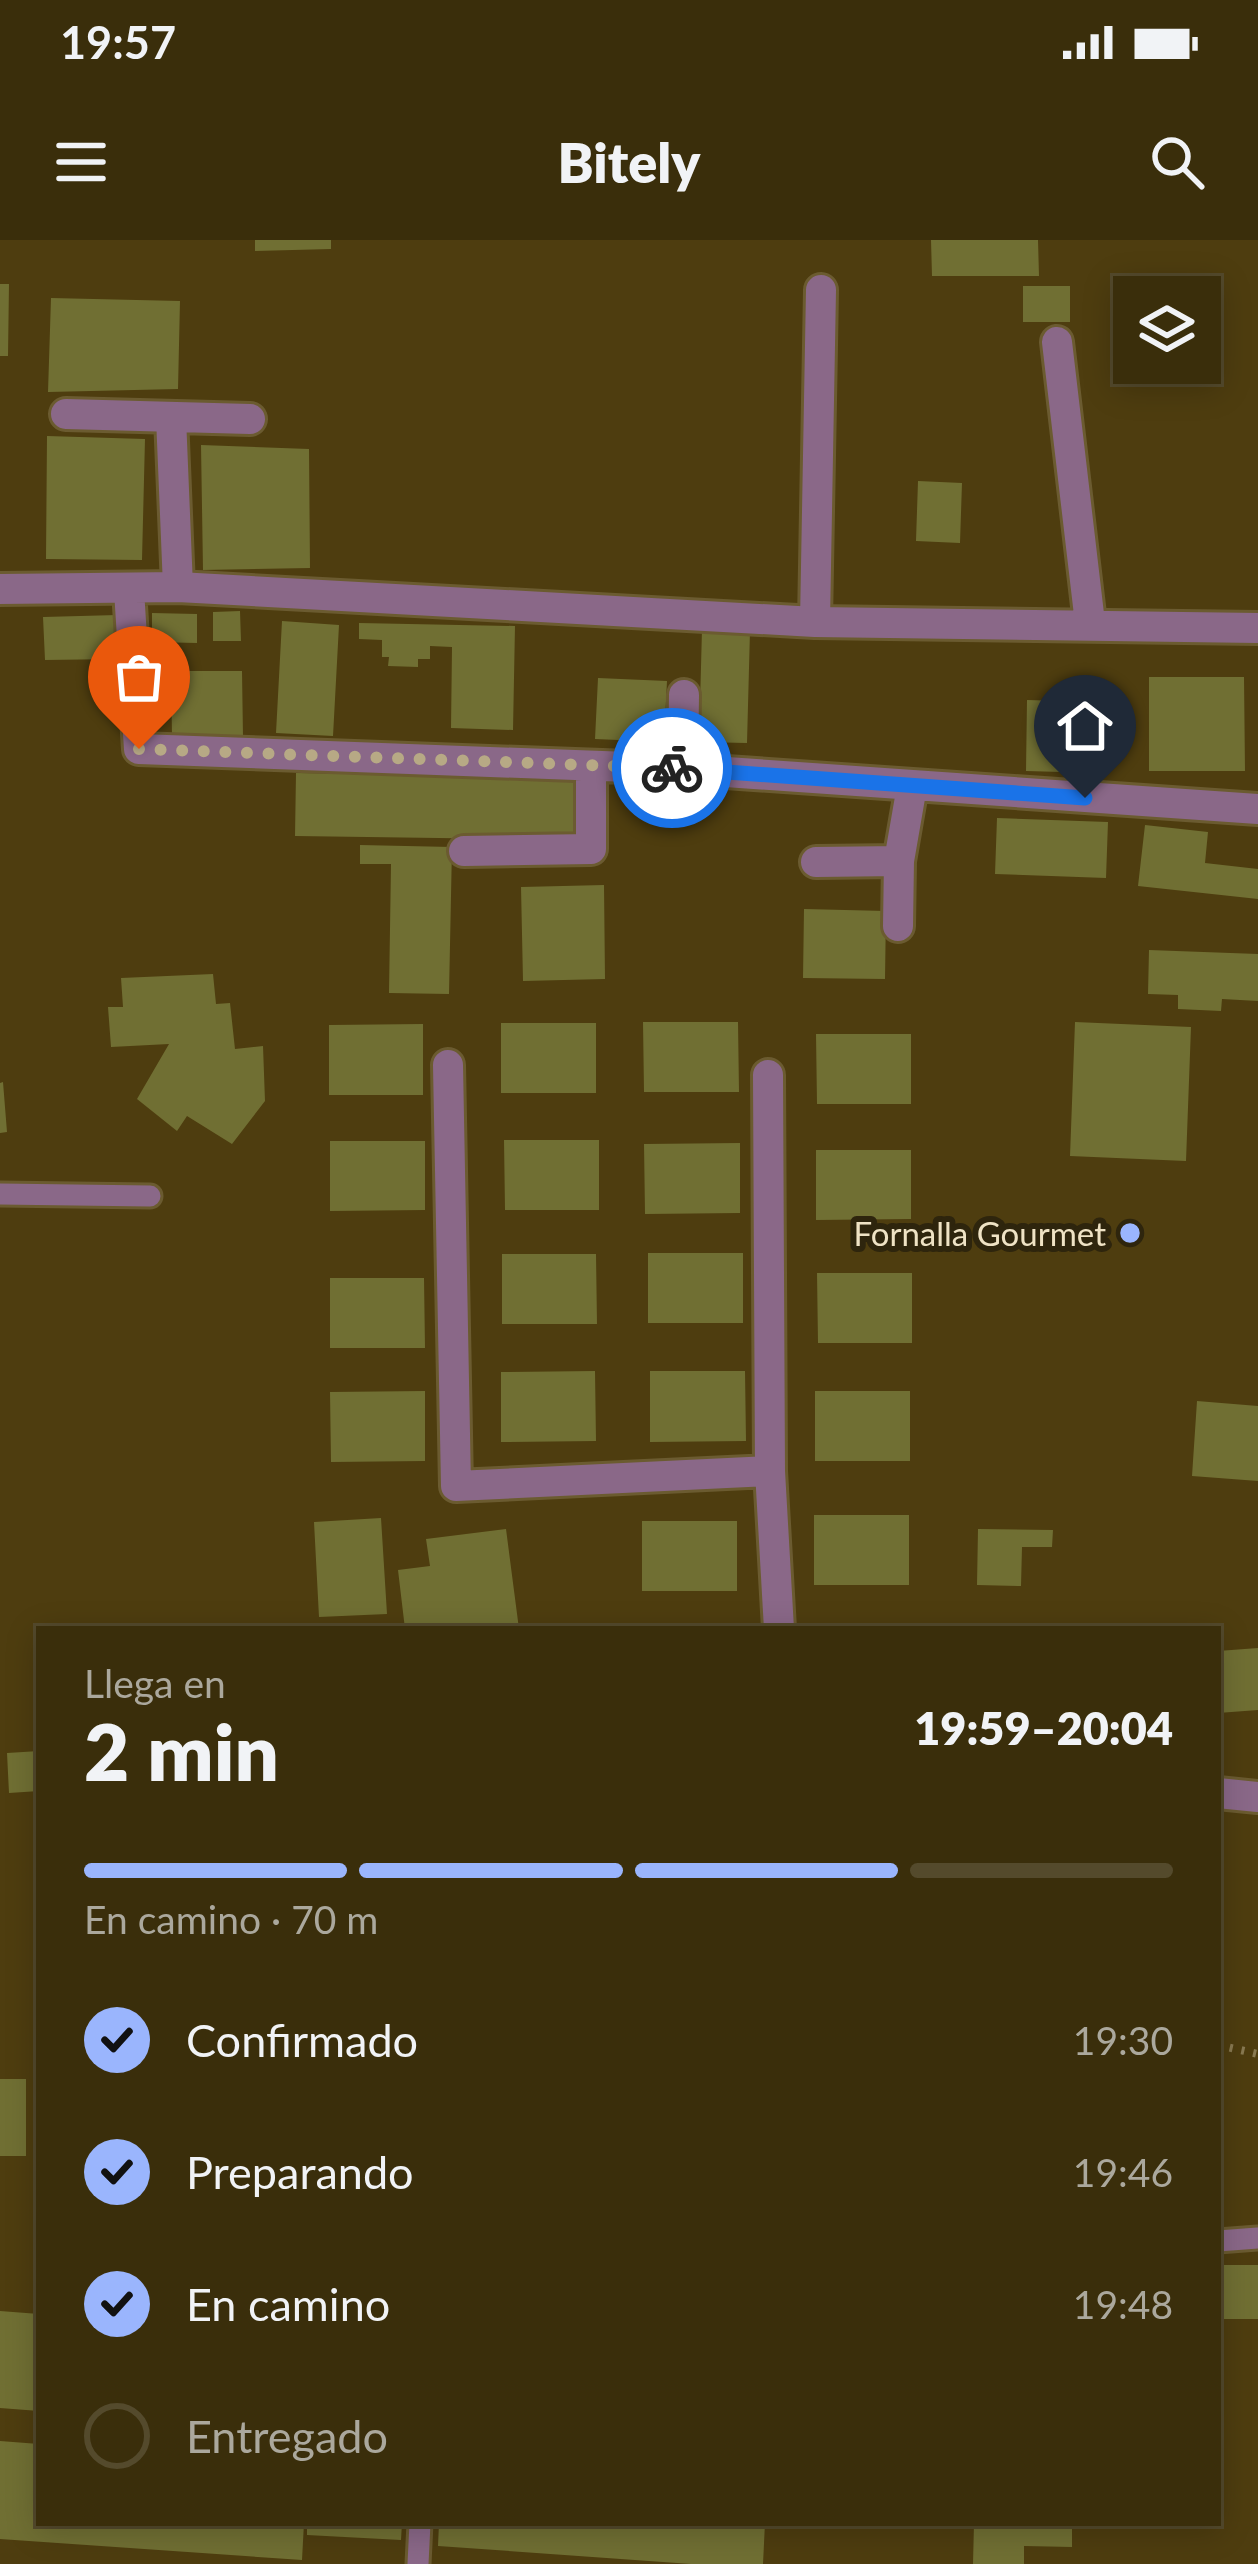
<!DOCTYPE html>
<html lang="es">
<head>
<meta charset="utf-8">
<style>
  body { margin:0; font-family:Lato,sans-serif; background:#453a19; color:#f1f3f6; height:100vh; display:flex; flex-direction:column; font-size:45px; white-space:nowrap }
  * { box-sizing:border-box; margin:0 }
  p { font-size:39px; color:#aba89d }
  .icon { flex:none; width:66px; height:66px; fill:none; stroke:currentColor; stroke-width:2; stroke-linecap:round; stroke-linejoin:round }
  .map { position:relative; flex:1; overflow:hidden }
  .details { position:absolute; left:36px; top:1386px; width:1185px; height:900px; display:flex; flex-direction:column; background:#3a2e0b; border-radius:0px; box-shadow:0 6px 30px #0003,0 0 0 3px #544a2c }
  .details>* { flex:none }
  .tools { position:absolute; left:1113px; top:36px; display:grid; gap:24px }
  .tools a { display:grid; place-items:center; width:108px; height:108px; border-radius:0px; background:#3a2e0b; box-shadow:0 6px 30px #0003,0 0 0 3px #544a2c; font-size:60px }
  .pin { position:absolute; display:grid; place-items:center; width:102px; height:102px; color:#fff; margin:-123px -51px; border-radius:50% 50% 50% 0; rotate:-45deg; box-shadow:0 0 12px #0007 }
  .pin .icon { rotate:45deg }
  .courier { position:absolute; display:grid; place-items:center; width:120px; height:120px; margin:-60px; border:9px solid #1a73e8; border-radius:50%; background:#fff; color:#222; box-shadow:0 3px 15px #0007 }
  .head em { font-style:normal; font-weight:800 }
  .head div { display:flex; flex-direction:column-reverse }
  .head { display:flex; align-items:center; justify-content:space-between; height:204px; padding:0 48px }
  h1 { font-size:78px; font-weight:800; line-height:90px }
  .bar { display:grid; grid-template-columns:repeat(4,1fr); gap:18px 12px; align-content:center; height:144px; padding:0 48px }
  .bar i { height:15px; border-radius:9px; background:#544a2c }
  .bar .selected { background:#9ab5fd }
  .bar p { grid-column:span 4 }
  ol { padding:0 48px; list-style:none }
  li { display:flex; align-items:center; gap:36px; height:132px }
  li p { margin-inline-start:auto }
  li .icon { padding:12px; border-radius:50%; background:#9ab5fd; color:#111; stroke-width:4 }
  li:last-child { color:#aba89d }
  li i { width:66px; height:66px; border:6px solid #544a2c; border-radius:50% }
  .status { display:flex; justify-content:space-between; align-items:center; height:84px; padding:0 60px; background:#3a2e0b; direction:ltr }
  .status svg { height:33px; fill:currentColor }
  header { display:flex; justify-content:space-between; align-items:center; height:156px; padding:0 48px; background:#3a2e0b; font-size:54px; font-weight:800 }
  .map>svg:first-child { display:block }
  .building { fill:#706f33 }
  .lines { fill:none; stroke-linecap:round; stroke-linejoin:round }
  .service-casing { stroke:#6b5b30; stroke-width:27 }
  .minor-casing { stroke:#6b5b30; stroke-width:36 }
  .path { stroke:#887951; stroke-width:8; stroke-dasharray:3 9; stroke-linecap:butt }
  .service { stroke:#8a6888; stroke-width:21 }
  .minor { stroke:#8a6888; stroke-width:30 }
  .done { stroke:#b7a985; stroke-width:12; stroke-dasharray:0 21.6 }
  .route { stroke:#1a73e8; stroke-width:15 }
  .poi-dot { fill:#9ab5fd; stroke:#2e250d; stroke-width:4.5 }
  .labels { text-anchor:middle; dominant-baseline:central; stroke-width:12; stroke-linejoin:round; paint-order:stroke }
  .poi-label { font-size:33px; fill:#efe3c5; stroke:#2e250d; text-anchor:end }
</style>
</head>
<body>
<div class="status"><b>19:57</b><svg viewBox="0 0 49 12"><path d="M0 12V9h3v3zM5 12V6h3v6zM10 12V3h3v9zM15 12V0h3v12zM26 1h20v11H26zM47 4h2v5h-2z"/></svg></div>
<header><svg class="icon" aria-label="menu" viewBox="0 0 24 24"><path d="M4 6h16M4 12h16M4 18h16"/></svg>Bitely<svg class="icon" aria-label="search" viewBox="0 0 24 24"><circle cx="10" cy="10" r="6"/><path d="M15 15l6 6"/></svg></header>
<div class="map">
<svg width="1258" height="2324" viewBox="0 0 1258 2324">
  <rect width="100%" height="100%" fill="#4e3d0f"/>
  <!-- building -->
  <path class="building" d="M 255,0 L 331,0 L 331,9 L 255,11 Z
    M 931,0 L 1038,0 L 1039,36 L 932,36 Z
    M 0,44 L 9,44 L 8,116 L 0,116 Z
    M 1023,46 L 1070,46 L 1070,82 L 1023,82 Z
    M 51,58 L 180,61 L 178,149 L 48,152 Z
    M 47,196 L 145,199 L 142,320 L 46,319 Z
    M 201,205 L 309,209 L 310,328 L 203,330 Z
    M 918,241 L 962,243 L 960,303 L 916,301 Z
    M 240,371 L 241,401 L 213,401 L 213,372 Z
    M 152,373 L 197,374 L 197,403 L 152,402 Z
    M 117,375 L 118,419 L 45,420 L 43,377 Z
    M 282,381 L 339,385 L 333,496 L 276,493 Z
    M 359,383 L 515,386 L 513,490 L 451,488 L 452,407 L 430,406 L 430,419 L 418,419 L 418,427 L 388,426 L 389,417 L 382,417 L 382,400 L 359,399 Z
    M 702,389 L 750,391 L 747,503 L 699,502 Z
    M 171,431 L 242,431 L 243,497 L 172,497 Z
    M 1149,437 L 1244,437 L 1245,531 L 1149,531 Z
    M 598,438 L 667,441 L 664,502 L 595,499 Z
    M 1027,460 L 1098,462 L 1097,533 L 1026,531 Z
    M 296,533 L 577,537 L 577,600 L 295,596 Z
    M 997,578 L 1108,582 L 1106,638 L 995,634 Z
    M 1145,585 L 1208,592 L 1205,623 L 1258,629 L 1258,659 L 1138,646 Z
    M 360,605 L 452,607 L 449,754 L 389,753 L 391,624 L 360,624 Z
    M 604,645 L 605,739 L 523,741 L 521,647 Z
    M 804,669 L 886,671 L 885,739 L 803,738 Z
    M 1149,710 L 1258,714 L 1258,761 L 1222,759 L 1221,771 L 1178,769 L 1178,755 L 1148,754 Z
    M 213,734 L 216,764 L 230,763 L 235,809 L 263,806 L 265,861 L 232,904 L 187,876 L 177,891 L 137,859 L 169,804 L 111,807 L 108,767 L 123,767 L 121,738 Z
    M 643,782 L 738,782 L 739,852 L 644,852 Z
    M 1075,782 L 1191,787 L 1186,921 L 1070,916 Z
    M 501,783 L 596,783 L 596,853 L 501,853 Z
    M 423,784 L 423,855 L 329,855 L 329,785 Z
    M 816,794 L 911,794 L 911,864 L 817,864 Z
    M 3,842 L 7,892 L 0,893 L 0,843 Z
    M 504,900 L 599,900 L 599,970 L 505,970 Z
    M 330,901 L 425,901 L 425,970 L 330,971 Z
    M 740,903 L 740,973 L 645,974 L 644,904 Z
    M 816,910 L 911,910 L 911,979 L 816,980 Z
    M 648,1013 L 743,1013 L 743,1083 L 648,1083 Z
    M 502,1014 L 596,1014 L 597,1084 L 502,1084 Z
    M 817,1033 L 912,1033 L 912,1103 L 818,1103 Z
    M 330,1038 L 424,1038 L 425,1108 L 330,1108 Z
    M 595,1131 L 596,1201 L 501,1202 L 501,1132 Z
    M 650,1131 L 745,1131 L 746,1201 L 650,1202 Z
    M 425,1151 L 425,1221 L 331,1222 L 330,1152 Z
    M 815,1151 L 910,1151 L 910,1221 L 815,1221 Z
    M 1197,1161 L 1258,1166 L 1258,1241 L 1192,1236 Z
    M 814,1275 L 909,1275 L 909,1345 L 814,1345 Z
    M 381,1278 L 387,1374 L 319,1377 L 314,1282 Z
    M 642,1281 L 737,1281 L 737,1351 L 642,1351 Z
    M 506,1289 L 519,1389 L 405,1389 L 398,1330 L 430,1326 L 426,1299 Z
    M 978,1289 L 1053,1290 L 1052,1307 L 1022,1307 L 1021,1346 L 977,1345 Z
    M 1258,1408 L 1258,1470 L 1218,1473 L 1218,1411 Z
    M 39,1511 L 39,1551 L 9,1553 L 7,1513 Z
    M 0,1839 L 26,1839 L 26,1916 L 0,1916 Z
    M 1218,2025 L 1258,2025 L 1258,2079 L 1218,2079 Z
    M 0,2071 L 39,2074 L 39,2171 L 0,2168 Z
    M 0,2201 L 39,2204 L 39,2283 L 304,2283 L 302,2320 L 0,2299 Z
    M 307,2283 L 402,2283 L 401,2300 L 307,2295 Z
    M 439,2283 L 765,2283 L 763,2324 L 691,2324 L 438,2306 Z
    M 974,2283 L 1072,2283 L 1072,2307 L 1024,2306 L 1024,2324 L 973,2324 Z"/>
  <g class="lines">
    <defs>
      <path id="service" d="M 0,954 L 150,956
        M 1218,2001 L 1258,1998
        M 418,2324 L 420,2283"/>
      <path id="minor" d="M 1057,102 L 1090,383
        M 66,174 L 250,179
        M 171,177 L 178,347
        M 0,349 L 178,347 L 815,382 L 1258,388
        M 129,350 L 139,509 L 683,529 L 1258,569
        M 815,382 L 821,50
        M 683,529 L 684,455
        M 464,611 L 591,609 L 591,526
        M 816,622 L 899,621
        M 898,686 L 899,621 L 912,546
        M 448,825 L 456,1246 L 770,1231
        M 768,835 L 770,1231 L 779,1389
        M 1218,1553 L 1258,1557"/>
    </defs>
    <!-- service casing -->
    <use href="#service" class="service-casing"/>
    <!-- minor casing -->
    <use href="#minor" class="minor-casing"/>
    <!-- path -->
    <path class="path" d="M 1218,1805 L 1258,1814"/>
    <!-- service -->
    <use href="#service" class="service"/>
    <!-- minor -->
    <use href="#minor" class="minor"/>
  </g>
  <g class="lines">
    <!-- done -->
    <path class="done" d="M 139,509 L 672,528"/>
    <!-- route -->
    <path class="route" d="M 672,528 L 1085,558"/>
  </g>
  <!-- markers -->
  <circle class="poi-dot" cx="1130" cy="993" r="12"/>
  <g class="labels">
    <!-- poi labels -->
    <g class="poi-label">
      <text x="1106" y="993">Fornalla Gourmet</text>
    </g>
  </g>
</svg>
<div class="tools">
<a><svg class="icon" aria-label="layers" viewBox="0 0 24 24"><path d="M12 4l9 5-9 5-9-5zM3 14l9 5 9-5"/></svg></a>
</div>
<div class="pin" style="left:139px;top:509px;background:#ea580c"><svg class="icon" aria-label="bag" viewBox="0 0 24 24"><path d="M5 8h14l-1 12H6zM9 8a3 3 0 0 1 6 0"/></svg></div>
<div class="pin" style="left:1085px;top:558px;background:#1f2937"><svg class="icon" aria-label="home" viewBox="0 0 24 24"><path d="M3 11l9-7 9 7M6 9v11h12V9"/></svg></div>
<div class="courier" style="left:672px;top:528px"><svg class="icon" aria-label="bike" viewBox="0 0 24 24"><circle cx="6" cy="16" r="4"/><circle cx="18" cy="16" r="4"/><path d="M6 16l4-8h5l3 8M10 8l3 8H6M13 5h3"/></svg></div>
<section class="details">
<div class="head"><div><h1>2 min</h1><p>Llega en</p></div><em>19:59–20:04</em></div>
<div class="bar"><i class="selected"></i><i class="selected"></i><i class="selected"></i><i></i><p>En camino · 70 m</p></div>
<ol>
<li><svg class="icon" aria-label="check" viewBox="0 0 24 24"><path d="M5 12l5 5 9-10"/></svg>Confirmado<p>19:30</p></li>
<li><svg class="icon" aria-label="check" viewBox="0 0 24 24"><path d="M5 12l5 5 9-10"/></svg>Preparando<p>19:46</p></li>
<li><svg class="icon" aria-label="check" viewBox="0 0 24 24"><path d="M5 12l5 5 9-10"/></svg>En camino<p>19:48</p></li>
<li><i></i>Entregado</li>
</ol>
</section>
</div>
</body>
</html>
